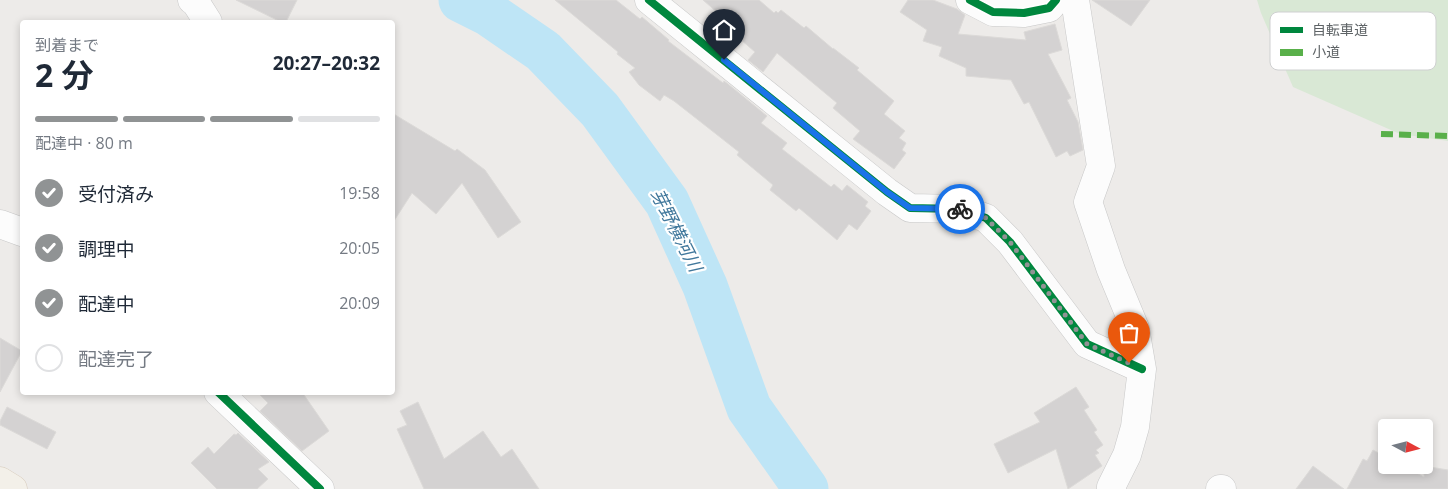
<!DOCTYPE html>
<html lang="ja">
<head>
<meta charset="utf-8">
<style>
  body { margin:0; font-family:"Open Sans","Noto Sans JP",sans-serif; background:#f6f6f7; color:#1f2937; height:100vh; display:flex; flex-direction:column; font-size:19px; white-space:nowrap }
  * { box-sizing:border-box; margin:0 }
  p { font-size:16px; color:#747a83 }
  .icon { flex:none; width:28px; height:28px; fill:none; stroke:currentColor; stroke-width:2; stroke-linecap:round; stroke-linejoin:round }
  .map { position:relative; flex:1; overflow:hidden }
  .details { position:absolute; left:20px; top:20px; width:375px; height:375px; display:flex; flex-direction:column; background:#fff; border-radius:5px; box-shadow:0 2px 8px #0003 }
  .details>* { flex:none }
  .needle { width:32px; rotate:97deg }
  .buttons { position:absolute; left:1378px; top:419px; display:grid; gap:10px }
  .buttons a { display:grid; place-items:center; width:55px; height:55px; border-radius:5px; background:#fff; box-shadow:0 2px 8px #0003; font-size:25px }
  .pin { position:absolute; display:grid; place-items:center; width:42px; height:42px; color:#fff; margin:-51px -21px; border-radius:50% 50% 50% 0; rotate:-45deg; box-shadow:0 0 5px #0007 }
  .pin .icon { rotate:45deg }
  .courier { position:absolute; display:grid; place-items:center; width:50px; height:50px; margin:-25px; border:4px solid #1a73e8; border-radius:50%; background:#fff; color:#222; box-shadow:0 1px 6px #0007 }
  .overview em { font-style:normal; font-weight:700 }
  .overview div { display:flex; flex-direction:column-reverse }
  .overview { display:flex; align-items:center; justify-content:space-between; height:85px; padding:0 15px }
  h1 { font-size:32px; font-weight:700; line-height:38px }
  .bar { display:grid; grid-template-columns:repeat(4,1fr); gap:8px 5px; align-content:center; height:60px; padding:0 15px }
  .bar i { height:6px; border-radius:4px; background:#e0e1e3 }
  .bar .selected { background:#909394 }
  .bar p { grid-column:span 4 }
  ol { padding:0 15px; list-style:none }
  li { display:flex; align-items:center; gap:15px; height:55px }
  li p { margin-inline-start:auto }
  li .icon { padding:5px; border-radius:50%; background:#909394; color:#fff; stroke-width:4 }
  li:last-child { color:#747a83 }
  li i { width:28px; height:28px; border:2px solid #e0e1e3; border-radius:50% }
  .map>svg:first-child { display:block }
  .green { fill:#d9e8d5 }
  .lines { fill:none; stroke-linecap:round; stroke-linejoin:round }
  .river { stroke:#bee5f6; stroke-width:45 }
  .building { fill:#d4d2d2; stroke:#dcdad8 }
  .minor-casing { stroke:#c8c8c8; stroke-width:29 }
  .major-casing { stroke:#d4c8b8; stroke-width:29 }
  .minor { stroke:#fcfcfc; stroke-width:28 }
  .major { stroke:#f3f0e9; stroke-width:28 }
  .quiet { stroke:#59b04a; stroke-width:6; stroke-dasharray:12 6; stroke-linecap:butt }
  .cycleway-casing { stroke:#fff; stroke-width:11 }
  .cycleway { stroke:#00873e; stroke-width:8 }
  .done { stroke:#909394; stroke-width:5; stroke-dasharray:0 9 }
  .route { stroke:#1a73e8; stroke-width:6 }
  .labels { text-anchor:middle; dominant-baseline:central; stroke-width:4.5; stroke-linejoin:round; paint-order:stroke }
  .water-label { font-size:18px; font-style:italic; fill:#41789c; stroke:#fff }
  .key { fill:#fff; stroke:#cfd0d1; stroke-width:1 }
  .key-label { font-size:14px; fill:#5e6366 }
</style>
</head>
<body>
<div class="map">
<svg width="1448" height="489" viewBox="0 0 1448 489">
  <rect width="100%" height="100%" fill="#edebe9"/>
  <!-- green -->
  <path class="green" d="M 1257,0 L 1448,0 L 1448,141 L 1400,134 L 1293,87 L 1261,13 Z"/>
  <g class="lines">
    <!-- river -->
    <path class="river" d="M 461,0 L 489,14 L 543,51 L 600,110 L 667,202 L 705,286 L 749,408 L 806,489"/>
  </g>
  <!-- building -->
  <path class="building" d="M 236,0 L 297,0 L 286,22 L 281,22 Z
    M 555,0 L 616,0 L 640,19 L 642,17 L 669,40 L 668,41 L 723,83 L 724,81 L 728,84 L 767,116 L 761,123 L 787,143 L 782,149 L 831,187 L 834,184 L 842,191 L 847,185 L 868,202 L 865,206 L 871,211 L 857,230 L 849,224 L 837,240 L 799,208 L 796,211 L 770,190 L 773,185 L 737,155 L 739,152 L 674,101 L 664,95 L 660,101 L 639,85 L 629,72 L 635,68 L 617,54 L 618,52 Z
    M 703,0 L 759,0 L 774,13 L 776,11 L 778,13 L 781,10 L 804,28 L 806,26 L 833,49 L 833,48 L 859,68 L 857,70 L 894,101 L 884,114 L 905,131 L 899,138 L 906,143 L 902,150 L 906,153 L 894,169 L 853,139 L 860,131 L 833,108 L 837,103 L 777,53 L 763,72 L 748,60 L 755,52 L 732,32 L 735,28 Z
    M 908,0 L 933,0 L 957,9 L 965,15 L 958,34 L 1026,40 L 1024,32 L 1055,24 L 1062,50 L 1048,54 L 1071,98 L 1067,100 L 1078,122 L 1083,150 L 1070,156 L 1067,151 L 1056,157 L 1029,102 L 1024,104 L 1011,80 L 966,76 L 966,68 L 939,56 L 942,47 L 923,41 L 927,30 L 900,12 Z
    M 1092,0 L 1150,0 L 1131,26 Z
    M 392,113 L 455,151 L 457,149 L 485,170 L 521,222 L 498,238 L 462,183 L 436,214 L 412,193 L 392,224 Z
    M 0,338 L 22,351 L 0,392 Z
    M 1076,387 L 1089,407 L 1084,410 L 1097,430 L 1094,432 L 1103,445 L 1096,450 L 1099,453 L 1095,455 L 1102,466 L 1068,489 L 1056,449 L 1008,473 L 994,444 L 1040,422 L 1034,413 Z
    M 257,392 L 302,392 L 329,431 L 302,451 L 260,411 L 268,403 Z
    M 418,402 L 444,459 L 483,431 L 501,457 L 512,449 L 539,489 L 424,489 L 397,429 L 407,425 L 400,411 Z
    M 7,407 L 56,432 L 47,449 L 0,425 L 0,421 Z
    M 238,433 L 269,462 L 258,469 L 268,479 L 257,489 L 217,489 L 191,463 L 208,447 L 214,454 L 234,434 L 236,435 Z
    M 1373,450 L 1386,457 L 1386,465 L 1402,465 L 1424,477 L 1424,466 L 1448,470 L 1448,489 L 1347,489 L 1363,459 L 1367,461 Z
    M 1313,466 L 1344,489 L 1296,489 Z"/>
  <g class="lines">
    <defs>
      <path id="minor" d="M 192,0 L 196,3 L 208,22
        M 649,0 L 887,192 L 910,208 L 960,209 L 986,218 L 1010,242 L 1087,344 L 1142,369
        M 970,0 L 993,12 L 1024,13 L 1049,8 L 1056,0
        M 1075,0 L 1101,166 L 1088,202 L 1111,270 L 1135,328 L 1142,369 L 1135,427 L 1127,455 L 1111,487 L 1112,489
        M 0,224 L 22,232
        M 218,392 L 320,489
        M 1220,489 L 1222,489"/>
      <path id="major" d="M 0,481 L 13,489"/>
    </defs>
    <!-- minor casing -->
    <use href="#minor" class="minor-casing"/>
    <!-- major casing -->
    <use href="#major" class="major-casing"/>
    <!-- minor -->
    <use href="#minor" class="minor"/>
    <!-- major -->
    <use href="#major" class="major"/>
    <!-- quiet -->
    <path class="quiet" d="M 1381,134 L 1448,136"/>
    <defs>
      <path id="cycleway" d="M 649,0 L 887,192 L 910,208 L 960,209 L 986,218 L 1010,242 L 1087,344 L 1142,369
        M 970,0 L 993,12 L 1024,13 L 1049,8 L 1056,0
        M 218,392 L 320,489"/>
    </defs>
    <!-- cycleway casing -->
    <use href="#cycleway" class="cycleway-casing"/>
    <!-- cycleway -->
    <use href="#cycleway" class="cycleway"/>
  </g>
  <g class="lines">
    <!-- done -->
    <path class="done" d="M 960,209 L 986,218 L 1010,242 L 1087,344 L 1129,363"/>
    <!-- route -->
    <path class="route" d="M 724,60 L 887,192 L 910,208 L 960,209"/>
  </g>
  <g class="labels">
    <!-- water labels -->
    <g class="water-label">
      <text transform="translate(677 230) rotate(63)">芽野横河川</text>
    </g>
  </g>
  <!-- legend -->
  <rect x="1270" y="12" width="166" height="58" rx="8" class="key"/>
  <rect x="1280" y="27" width="23" height="6" fill="#00873e"/>
  <rect x="1280" y="49" width="23" height="7" fill="#59b04a"/>
  <g class="key-label">
    <text x="1312" y="35">自転車道</text>
    <text x="1312" y="57">小道</text>
  </g>
</svg>
<div class="buttons">
<a><svg class="needle" viewBox="-14 -14 28 28"><path d="M0-13l5 13h-10z" fill="#e53935"/><path d="M0 13l5-13h-10z" fill="#747a83"/></svg></a>
</div>
<div class="pin" style="left:1129px;top:363px;background:#ea580c"><svg class="icon" aria-label="bag" viewBox="0 0 24 24"><path d="M5 8h14l-1 12H6zM9 8a3 3 0 0 1 6 0"/></svg></div>
<div class="pin" style="left:724px;top:60px;background:#1f2937"><svg class="icon" aria-label="home" viewBox="0 0 24 24"><path d="M3 11l9-7 9 7M6 9v11h12V9"/></svg></div>
<div class="courier" style="left:960px;top:209px"><svg class="icon" aria-label="bike" viewBox="0 0 24 24"><circle cx="6" cy="16" r="4"/><circle cx="18" cy="16" r="4"/><path d="M6 16l4-8h5l3 8M10 8l3 8H6M13 5h3"/></svg></div>
<section class="details">
<div class="overview"><div><h1>2 分</h1><p>到着まで</p></div><em>20:27–20:32</em></div>
<div class="bar"><i class="selected"></i><i class="selected"></i><i class="selected"></i><i></i><p>配達中 · 80 m</p></div>
<ol>
<li><svg class="icon" aria-label="check" viewBox="0 0 24 24"><path d="M5 12l5 5 9-10"/></svg>受付済み<p>19:58</p></li>
<li><svg class="icon" aria-label="check" viewBox="0 0 24 24"><path d="M5 12l5 5 9-10"/></svg>調理中<p>20:05</p></li>
<li><svg class="icon" aria-label="check" viewBox="0 0 24 24"><path d="M5 12l5 5 9-10"/></svg>配達中<p>20:09</p></li>
<li><i></i>配達完了</li>
</ol>
</section>
</div>
</body>
</html>
